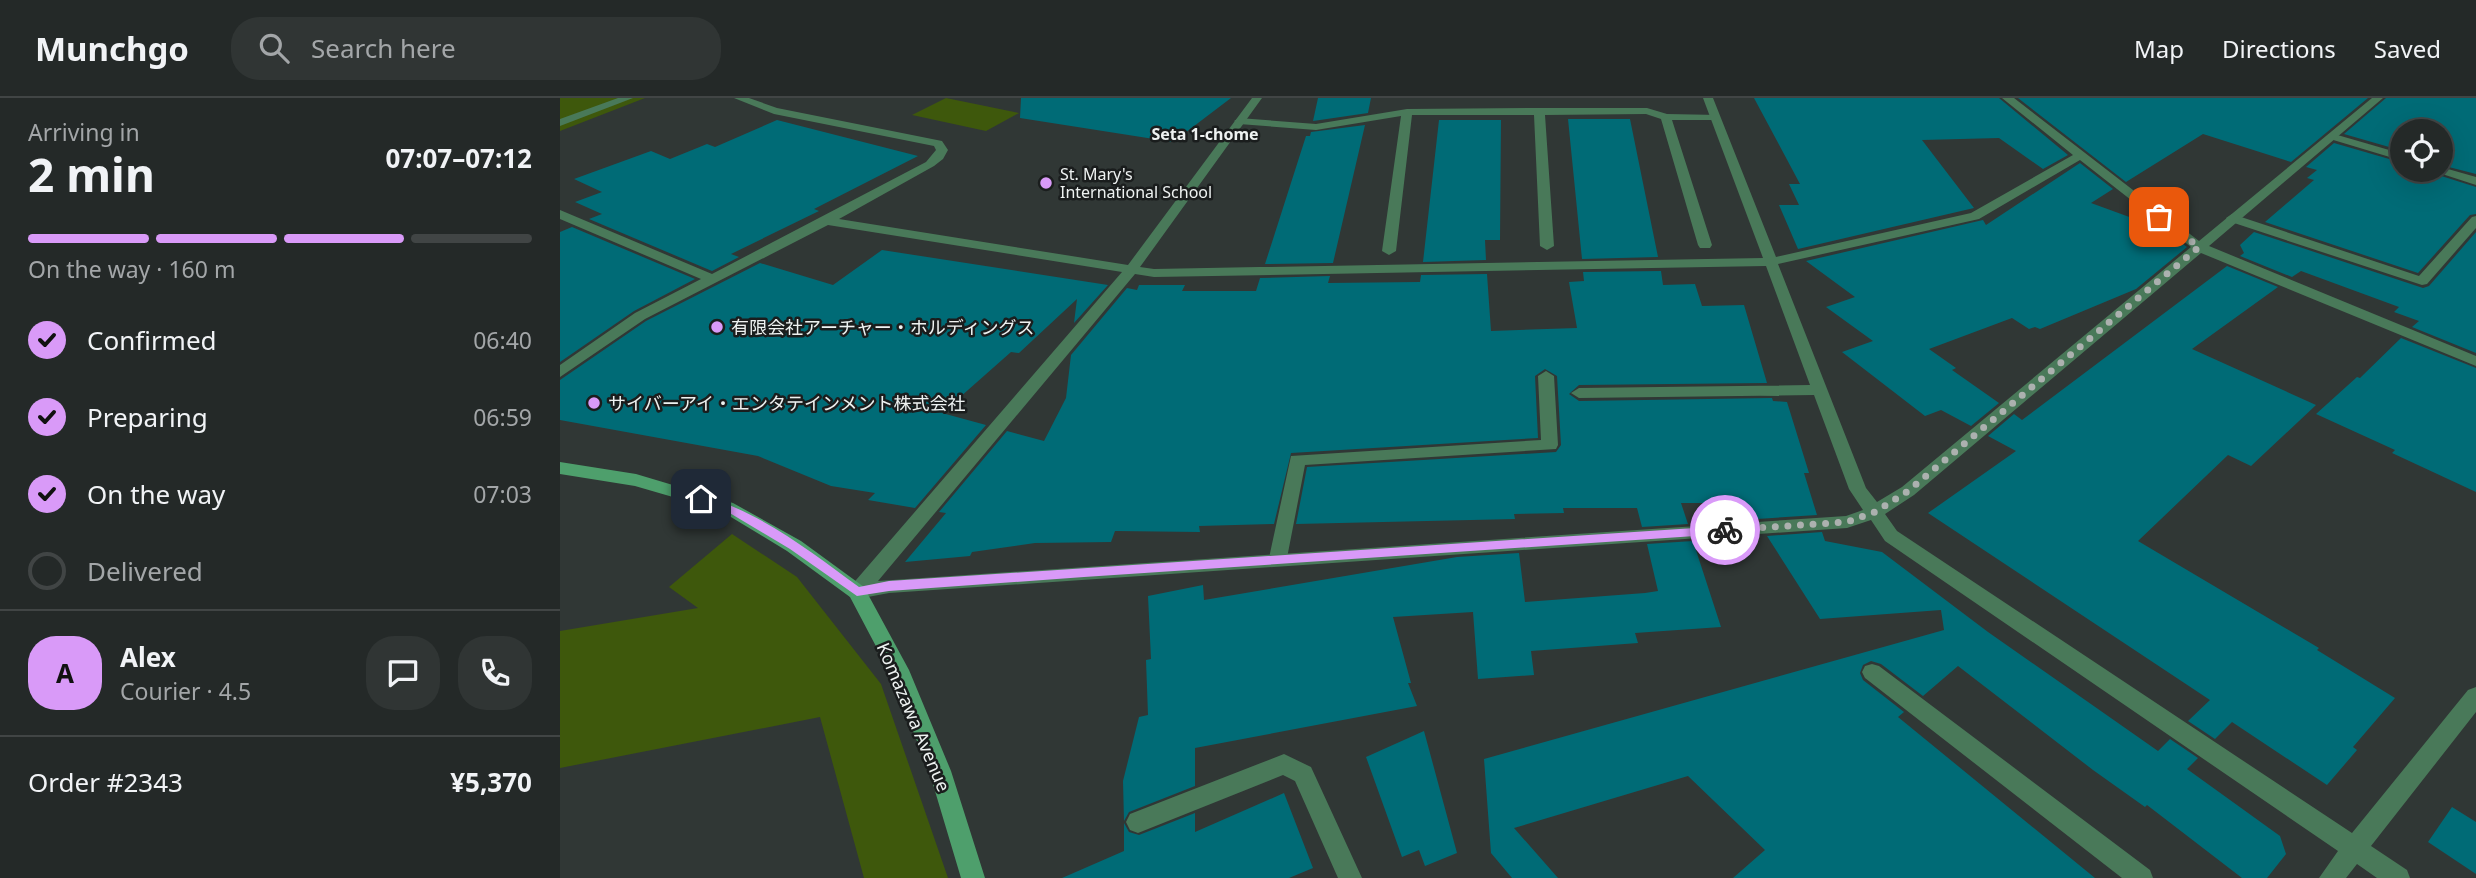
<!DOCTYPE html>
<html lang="en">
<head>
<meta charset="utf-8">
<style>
  body { margin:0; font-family:"Noto Sans","Noto Sans JP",sans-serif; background:#303534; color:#f1f3f6; height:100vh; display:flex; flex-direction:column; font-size:26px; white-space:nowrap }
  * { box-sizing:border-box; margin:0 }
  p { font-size:23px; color:#a3a6a8 }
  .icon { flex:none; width:38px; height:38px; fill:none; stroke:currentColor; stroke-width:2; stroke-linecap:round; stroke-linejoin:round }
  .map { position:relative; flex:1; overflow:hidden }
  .side { display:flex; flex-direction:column; background:#242928; width:560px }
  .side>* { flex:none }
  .controls { position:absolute; left:1830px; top:21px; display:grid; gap:14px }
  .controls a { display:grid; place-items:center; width:63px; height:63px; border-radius:50%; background:#242928; box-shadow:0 7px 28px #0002,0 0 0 2px #414545; font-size:35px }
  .pin { position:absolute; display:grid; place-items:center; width:60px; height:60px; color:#fff; margin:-30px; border-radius:14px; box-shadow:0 4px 10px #0006 }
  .courier { position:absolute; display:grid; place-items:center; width:70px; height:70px; margin:-35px; border:5px solid #d99af8; border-radius:50%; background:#fff; color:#222; box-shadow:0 2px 9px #0007 }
  .head em { font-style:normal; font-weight:700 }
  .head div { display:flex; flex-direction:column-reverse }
  .head { display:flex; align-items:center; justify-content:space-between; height:119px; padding:0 28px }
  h1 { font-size:46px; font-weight:700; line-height:52px }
  .bar { display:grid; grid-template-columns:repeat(4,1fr); gap:10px 7px; align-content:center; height:84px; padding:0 28px }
  .bar i { height:9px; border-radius:5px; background:#414545 }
  .bar .selected { background:#d99af8 }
  .bar p { grid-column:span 4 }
  .line { display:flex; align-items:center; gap:18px; padding:0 28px; border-top:2px solid #414545 }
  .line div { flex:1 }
  .round { display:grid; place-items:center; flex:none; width:74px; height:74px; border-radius:28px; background:#303534 }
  ol { padding:0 28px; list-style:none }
  li { display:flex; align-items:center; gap:21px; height:77px }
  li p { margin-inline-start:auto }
  li .icon { padding:7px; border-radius:50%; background:#d99af8; color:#111; stroke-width:4 }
  li:last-child { color:#a3a6a8 }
  li i { width:38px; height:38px; border:4px solid #414545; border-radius:50% }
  header { display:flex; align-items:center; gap:42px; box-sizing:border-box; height:98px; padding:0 35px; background:#242928; border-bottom:2px solid #414545 }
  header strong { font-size:33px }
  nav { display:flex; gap:38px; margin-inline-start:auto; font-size:24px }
  .search { width:490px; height:63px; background:#303534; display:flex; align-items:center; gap:18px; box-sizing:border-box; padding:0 24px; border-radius:28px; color:#a3a6a8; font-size:26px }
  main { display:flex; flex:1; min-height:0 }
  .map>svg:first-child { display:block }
  .green { fill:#3e580c }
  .building { fill:#006b76 }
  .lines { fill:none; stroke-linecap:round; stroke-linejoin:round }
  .lane { fill:#497959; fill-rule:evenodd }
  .street { fill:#497959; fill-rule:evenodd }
  .secondary { fill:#4e9f6c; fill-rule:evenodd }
  .route { fill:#d99af8 }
  .done { stroke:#acb1af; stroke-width:7; stroke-dasharray:0 12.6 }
  .poi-dot { fill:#d99af8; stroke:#1a1d1d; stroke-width:2.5 }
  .labels { text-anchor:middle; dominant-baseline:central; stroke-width:5; stroke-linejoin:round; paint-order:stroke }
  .far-neighbourhood-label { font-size:16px; font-weight:bold; fill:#eef2f1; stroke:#1a1d1d }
  .far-poi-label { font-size:16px; fill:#eef2f1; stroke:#1a1d1d; text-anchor:start }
  .poi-label { font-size:18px; fill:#eef2f1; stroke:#1a1d1d; text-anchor:start }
  .street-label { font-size:18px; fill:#eef2f1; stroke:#1a1d1d }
</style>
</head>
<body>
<header>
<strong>Munchgo</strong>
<div class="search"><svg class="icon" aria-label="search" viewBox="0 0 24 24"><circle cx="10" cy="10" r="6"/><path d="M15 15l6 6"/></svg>Search here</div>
<nav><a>Map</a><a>Directions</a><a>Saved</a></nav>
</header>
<main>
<section class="side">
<div class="head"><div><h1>2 min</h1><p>Arriving in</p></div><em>07:07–07:12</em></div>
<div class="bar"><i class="selected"></i><i class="selected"></i><i class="selected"></i><i></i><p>On the way · 160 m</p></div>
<ol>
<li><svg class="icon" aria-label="check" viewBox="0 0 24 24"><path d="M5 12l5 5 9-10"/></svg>Confirmed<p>06:40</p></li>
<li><svg class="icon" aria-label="check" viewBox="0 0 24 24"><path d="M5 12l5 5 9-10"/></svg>Preparing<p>06:59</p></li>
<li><svg class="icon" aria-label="check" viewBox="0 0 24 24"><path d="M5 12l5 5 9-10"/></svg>On the way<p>07:03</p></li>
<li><i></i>Delivered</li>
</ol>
<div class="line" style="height:126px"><b class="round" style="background:#d99af8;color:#111">A</b><div><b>Alex</b><p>Courier · 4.5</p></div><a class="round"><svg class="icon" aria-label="chat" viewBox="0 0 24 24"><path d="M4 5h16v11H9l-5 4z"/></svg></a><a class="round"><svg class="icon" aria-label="phone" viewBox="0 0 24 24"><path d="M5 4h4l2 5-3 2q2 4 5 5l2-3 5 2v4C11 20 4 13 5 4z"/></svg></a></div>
<div class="line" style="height:91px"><div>Order #2343</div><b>¥5,370</b></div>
</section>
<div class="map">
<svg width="1916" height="780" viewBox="0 0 1916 780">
  <rect width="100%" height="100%" fill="#303735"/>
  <!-- green -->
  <path class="green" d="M 0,0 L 85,0 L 0,33 Z
    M 386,0 L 459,15 L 426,33 L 352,17 Z
    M 172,436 L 237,479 L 321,586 L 388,780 L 304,780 L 260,619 L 0,670 L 0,533 L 138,510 L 109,489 Z"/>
  <!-- building -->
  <path class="building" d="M 461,0 L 671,0 L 613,44 L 460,20 Z
    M 758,0 L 811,0 L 808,15 L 753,23 Z
    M 1194,0 L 1439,0 L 1508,57 L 1483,71 L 1439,40 L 1362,42 L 1414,110 L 1238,151 L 1219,107 L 1239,107 L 1229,86 L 1240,86 Z
    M 1458,0 L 1808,0 L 1731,64 L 1643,36 L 1566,84 Z
    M 1826,0 L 1916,0 L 1916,76 L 1881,67 L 1881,33 L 1843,33 L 1843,53 L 1784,36 Z
    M 1008,21 L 1070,21 L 1098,159 L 1022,161 Z
    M 217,22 L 358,58 L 254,111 L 259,113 L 171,156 L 179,159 L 152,173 L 29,121 L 42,116 L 15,104 L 42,94 L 14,81 L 91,53 L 110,61 L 147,46 L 155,49 Z
    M 879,22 L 941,22 L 940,142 L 925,142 L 926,162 L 863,164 Z
    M 805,27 L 773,165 L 705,166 L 746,38 L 750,38 L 751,34 Z
    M 1774,45 L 1843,65 L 1843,72 L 1871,72 L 1875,76 L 1916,89 L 1916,116 L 1910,117 L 1858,175 L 1705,124 L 1754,82 L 1747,80 L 1757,72 L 1746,69 Z
    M 1520,65 L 1553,91 L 1531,105 L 1605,132 L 1627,149 L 1576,191 L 1480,231 L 1475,229 L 1469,231 L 1452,220 L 1369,251 L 1396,270 L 1392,272 L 1439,305 L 1411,328 L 1381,312 L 1365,318 L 1282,254 L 1313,243 L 1266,209 L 1295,199 L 1246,163 L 1423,122 L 1426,127 Z
    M 12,129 L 135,181 L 74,213 L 0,264 L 0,134 Z
    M 1694,134 L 1863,190 L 1869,188 L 1916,134 L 1916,255 L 1852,229 L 1859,223 L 1834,214 L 1839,209 L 1741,173 L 1732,179 L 1680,158 L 1684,155 L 1680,147 Z
    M 322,152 L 548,187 L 514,225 L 517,201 L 459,255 L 451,254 L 382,315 L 426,327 L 355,410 L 308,402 L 315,395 L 271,388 L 198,358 L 0,322 L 0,282 L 86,223 L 200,165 L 273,187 Z
    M 1667,168 L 1718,189 L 1632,251 L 1756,307 L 1691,368 L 1668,357 L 1578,443 L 1759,550 L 1757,552 L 1835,600 L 1793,649 L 1797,652 L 1767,687 L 1672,624 L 1655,641 L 1628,623 L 1650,602 L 1368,415 L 1456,353 L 1428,338 L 1454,316 L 1462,322 Z
    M 1101,173 L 1103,187 L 1135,186 L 1142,208 L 1184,207 L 1207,285 L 1019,287 L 1009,296 L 1019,303 L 1212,300 L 1213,303 L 1227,304 L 1249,375 L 1244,375 L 1257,417 L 1197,421 L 1187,405 L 1121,405 L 1128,426 L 1082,429 L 1077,410 L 1003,410 L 1004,415 L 954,416 L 955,421 L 736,426 L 747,369 L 996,354 L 1001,347 L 997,278 L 985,271 L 975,278 L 978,340 L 731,355 L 714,426 L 639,428 L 640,434 L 555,433 L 551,444 L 475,445 L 412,454 L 410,458 L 345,464 L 386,415 L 379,414 L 447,333 L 484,343 L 506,300 L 511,257 L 567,190 L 577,192 L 579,187 L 625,187 L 622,193 L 696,193 L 700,180 L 770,178 L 768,185 L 860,184 L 861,177 L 927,176 L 931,233 L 1017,230 L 1009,184 L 1024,183 L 1023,174 Z
    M 1841,240 L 1916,270 L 1916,394 L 1832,355 L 1835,352 L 1756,316 L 1797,279 L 1800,280 Z
    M 1262,434 L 1265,443 L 1322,454 L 1428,534 L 1598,653 L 1610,641 L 1638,660 L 1627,671 L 1720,738 L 1726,756 L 1707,780 L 1682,780 L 1587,707 L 1585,709 L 1533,672 L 1398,568 L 1363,598 L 1321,566 L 1311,563 L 1303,567 L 1300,575 L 1303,582 L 1344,614 L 1338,619 L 1535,780 L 1173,780 L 1205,752 L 1128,678 L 954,730 L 998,780 L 952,780 L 931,755 L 924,661 L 1384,532 L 1381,512 L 1260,521 L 1207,438 Z
    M 1133,443 L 1161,529 L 1075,535 L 1078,545 L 971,553 L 974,577 L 918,581 L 913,514 L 833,519 L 851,585 L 848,585 L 857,608 L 635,650 L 635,688 L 569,714 L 564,723 L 563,683 L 579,619 L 588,617 L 586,562 L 591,561 L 588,498 L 643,487 L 644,502 L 897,459 L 959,455 L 965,504 L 1085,495 L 1098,493 L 1087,446 Z
    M 864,633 L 897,755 L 865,768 L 859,752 L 842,759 L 806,659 Z
    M 724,695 L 753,770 L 729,780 L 502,780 L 564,753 L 564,725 L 569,734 L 579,737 L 635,715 L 635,734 Z
    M 1892,709 L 1916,724 L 1916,776 L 1868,744 Z"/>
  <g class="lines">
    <!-- lane -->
    <path class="lane" d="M 979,10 L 1087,10 L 1107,16 L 1159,17 L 1159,21 L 1155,22 L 1112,22 L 1152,147 L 1150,150 L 1140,150 L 1138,147 L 1101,21 L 1086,16 L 985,17 L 994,148 L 987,152 L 980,148 L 974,17 L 852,17 L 836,153 L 829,157 L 822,153 L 841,18 L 756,32 L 679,26 L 674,23 L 679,20 L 756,26 L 847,11 Z
      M 1774,36 L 1843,56 L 1843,63 L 1770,41 L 1770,37 Z
      M 1881,69 L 1916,79 L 1916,87 L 1876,74 L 1874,72 L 1881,72 Z
      M 1672,116 L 1859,178 L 1912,119 L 1916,118 L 1916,130 L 1867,186 L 1862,187 L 1668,123 L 1666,120 Z
      M 986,273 L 994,278 L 998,347 L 996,351 L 745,367 L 727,460 L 725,465 L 711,465 L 709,460 L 731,358 L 981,342 L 978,278 Z
      M 724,656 L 751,669 L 802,780 L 778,780 L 735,683 L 723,677 L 578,735 L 570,732 L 566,724 L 570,716 Z"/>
    <!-- street -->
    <path class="street" d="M 58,0 L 73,0 L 0,28 L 0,21 Z
      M 174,0 L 189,0 L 217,10 L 382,43 L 388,52 L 383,61 L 374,68 L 279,121 L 568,167 L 692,0 L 702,0 L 580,169 L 594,171 L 1203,160 L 1143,0 L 1153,0 L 1216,159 L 1411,115 L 1513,57 L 1442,0 L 1454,0 L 1639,143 L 1812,0 L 1823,0 L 1649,148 L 1916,258 L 1916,268 L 1641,155 L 1354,397 L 1325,416 L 1337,433 L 1792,735 L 1908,592 L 1916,589 L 1916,614 L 1811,748 L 1847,772 L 1850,780 L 1817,780 L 1797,766 L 1786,780 L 1759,780 L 1778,753 L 1325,443 L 1311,422 L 1287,430 L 329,495 L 297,501 L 290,499 L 287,494 L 290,489 L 562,174 L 268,127 L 85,221 L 0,279 L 0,267 L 75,215 L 141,181 L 0,121 L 0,112 L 152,176 L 366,64 L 376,52 L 374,48 L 214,16 ZM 1520,62 L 1631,149 L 1342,389 L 1317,404 L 1306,390 L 1218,166 L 1419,121 ZM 1206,168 L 1250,287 L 1019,290 L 1011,295 L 1019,300 L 1254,297 L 1289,391 L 1303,412 L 1286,418 L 318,483 L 575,176 L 594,179 Z
      M 1312,566 L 1319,568 L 1590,772 L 1593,780 L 1562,780 L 1305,580 L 1302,574 L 1305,568 Z"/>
    <!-- secondary -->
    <path class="secondary" d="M 0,364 L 76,376 L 173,405 L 241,443 L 304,489 L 349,572 L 391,673 L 425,780 L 401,780 L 369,673 L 329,573 L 290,499 L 227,453 L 161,413 L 75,388 L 0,376 Z"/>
  </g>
  <!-- route -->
  <path class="route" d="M 141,397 C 200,414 250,453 299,489 L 329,483 L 1165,428 L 1171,432 L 1165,436 L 524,479 L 329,493 L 297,498 L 230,451 L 163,411 L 137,404 L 135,401 Z"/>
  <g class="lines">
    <!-- done -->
    <path class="done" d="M 1165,432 L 1287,424 L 1315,414 L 1348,393 L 1639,149 L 1599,119"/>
  </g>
  <!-- markers -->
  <g class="poi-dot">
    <circle cx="486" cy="85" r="7"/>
    <circle cx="157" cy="229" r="7"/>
    <circle cx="34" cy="305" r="7"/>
  </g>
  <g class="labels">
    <!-- far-neighbourhood labels -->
    <g class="far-neighbourhood-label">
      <text x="645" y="36">Seta 1-chome</text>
    </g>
    <!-- far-poi labels -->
    <g class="far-poi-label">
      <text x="500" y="76">St. Mary's<tspan x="500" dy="18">International School</tspan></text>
    </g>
    <!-- poi labels -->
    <g class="poi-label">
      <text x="171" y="229">有限会社アーチャー・ホルディングス</text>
      <text x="48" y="305">サイバーアイ・エンタテインメント株式会社</text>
    </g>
    <!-- street labels -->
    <g class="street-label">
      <text transform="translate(354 619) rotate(67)">Komazawa Avenue</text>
    </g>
  </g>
</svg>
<div class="controls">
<a><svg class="icon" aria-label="locate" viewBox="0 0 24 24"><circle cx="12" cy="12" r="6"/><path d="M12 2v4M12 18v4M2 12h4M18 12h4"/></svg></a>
</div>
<div class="pin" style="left:1599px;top:119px;background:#ea580c"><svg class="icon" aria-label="bag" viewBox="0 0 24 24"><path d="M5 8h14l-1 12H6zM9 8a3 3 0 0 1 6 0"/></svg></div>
<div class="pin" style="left:141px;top:401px;background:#1f2937"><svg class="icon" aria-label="home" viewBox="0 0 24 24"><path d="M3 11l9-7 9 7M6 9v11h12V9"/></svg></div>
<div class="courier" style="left:1165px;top:432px"><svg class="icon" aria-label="bike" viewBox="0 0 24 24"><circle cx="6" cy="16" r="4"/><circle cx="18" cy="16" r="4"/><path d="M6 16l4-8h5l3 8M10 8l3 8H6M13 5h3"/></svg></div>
</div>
</main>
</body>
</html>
